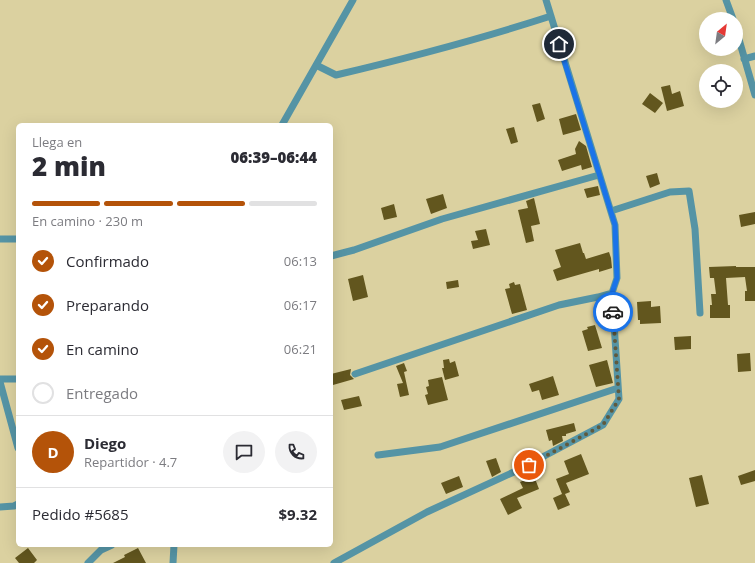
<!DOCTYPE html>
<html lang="es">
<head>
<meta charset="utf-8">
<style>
  body { margin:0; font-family:"Open Sans",sans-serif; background:#f2f2f3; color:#2b2b33; height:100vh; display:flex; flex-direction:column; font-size:15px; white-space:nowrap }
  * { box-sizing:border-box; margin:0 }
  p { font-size:13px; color:#7c7c81 }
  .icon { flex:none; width:22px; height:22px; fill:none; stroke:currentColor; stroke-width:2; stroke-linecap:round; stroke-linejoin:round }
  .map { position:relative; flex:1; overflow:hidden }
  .drawer { position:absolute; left:16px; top:123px; width:317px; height:424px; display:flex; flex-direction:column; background:#fff; border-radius:6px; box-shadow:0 4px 16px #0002 }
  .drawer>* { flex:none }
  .needle { width:26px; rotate:29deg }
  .controls { position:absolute; left:699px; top:12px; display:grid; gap:8px }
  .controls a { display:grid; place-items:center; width:44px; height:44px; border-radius:50%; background:#fff; box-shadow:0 4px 16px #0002; font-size:20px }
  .pin { position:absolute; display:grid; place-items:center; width:34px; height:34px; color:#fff; margin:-17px; border:2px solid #fff; border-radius:50%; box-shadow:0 1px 4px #0007 }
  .courier { position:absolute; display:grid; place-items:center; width:40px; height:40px; margin:-20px; border:3px solid #1a73e8; border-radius:50%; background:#fff; color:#222; box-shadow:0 1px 5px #0007 }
  .overview em { font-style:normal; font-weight:800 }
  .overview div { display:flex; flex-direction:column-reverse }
  .overview { display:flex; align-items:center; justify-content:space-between; height:68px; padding:0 16px }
  h1 { font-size:26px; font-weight:800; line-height:30px }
  .bar { display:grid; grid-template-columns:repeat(4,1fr); gap:6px 4px; align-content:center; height:48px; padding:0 16px }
  .bar i { height:5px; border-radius:3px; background:#e1e1e2 }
  .bar .selected { background:#b45309 }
  .bar p { grid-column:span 4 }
  .line { display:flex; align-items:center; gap:10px; padding:0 16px; border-top:1px solid #e1e1e2 }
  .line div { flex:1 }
  .round { display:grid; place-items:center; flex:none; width:42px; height:42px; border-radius:21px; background:#f2f2f3 }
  ol { padding:0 16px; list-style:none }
  li { display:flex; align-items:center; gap:12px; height:44px }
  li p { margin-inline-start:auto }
  li .icon { padding:4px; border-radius:50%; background:#b45309; color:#fff; stroke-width:4 }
  li:last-child { color:#7c7c81 }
  li i { width:22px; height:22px; border:2px solid #e1e1e2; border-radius:50% }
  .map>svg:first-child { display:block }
  .building { fill:#62561e }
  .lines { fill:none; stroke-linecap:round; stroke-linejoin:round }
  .street { stroke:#5594a5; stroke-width:7 }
  .done { stroke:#605a3d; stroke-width:4; stroke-dasharray:0 7.2 }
  .route { stroke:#1a73e8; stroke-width:5 }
</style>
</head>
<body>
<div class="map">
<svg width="755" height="563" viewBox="0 0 755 563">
  <rect width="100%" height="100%" fill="#dbd1a0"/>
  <!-- building -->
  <path class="building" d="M 670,85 L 672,94 L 680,91 L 684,106 L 667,111 L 661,87 Z
    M 650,93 L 663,103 L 655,113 L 642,104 Z
    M 540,103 L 545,119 L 537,122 L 532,105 Z
    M 576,114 L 581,130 L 563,135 L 559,119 Z
    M 514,127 L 518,142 L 511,144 L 506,129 Z
    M 579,141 L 586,146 L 592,167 L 582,170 L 581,165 L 562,171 L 558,160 L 576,154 L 575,149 Z
    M 657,173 L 660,184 L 650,188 L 646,176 Z
    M 598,186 L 600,195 L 587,198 L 584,189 Z
    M 443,194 L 447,208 L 431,214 L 426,199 Z
    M 534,198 L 540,224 L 531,226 L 534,241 L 526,243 L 518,210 L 528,208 L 526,201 Z
    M 394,204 L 397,217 L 384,220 L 381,208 Z
    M 755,212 L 755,224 L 741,227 L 739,215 Z
    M 486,229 L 490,245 L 473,249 L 471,241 L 478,240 L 475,231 Z
    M 580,243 L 583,253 L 584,253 L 586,259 L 609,252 L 611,258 L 612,268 L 599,272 L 599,269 L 557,281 L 553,270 L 561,267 L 555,250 Z
    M 736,266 L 736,267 L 755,267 L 755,301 L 745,301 L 745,291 L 747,291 L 745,277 L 726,278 L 728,305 L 730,305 L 730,318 L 710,318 L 710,305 L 712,305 L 711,294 L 716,294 L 714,278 L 710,278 L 709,267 Z
    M 363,275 L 368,297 L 353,301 L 348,279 Z
    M 458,280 L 459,287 L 447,289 L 446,282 Z
    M 514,282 L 515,285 L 520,284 L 527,310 L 512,314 L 505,289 L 510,288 L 509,284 Z
    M 651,301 L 651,307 L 660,306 L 661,323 L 640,324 L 640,320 L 638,320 L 637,302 Z
    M 608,304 L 609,326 L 601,328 L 596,307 Z
    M 595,325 L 602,348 L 588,351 L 582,331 L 588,329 L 587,327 Z
    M 691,336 L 691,349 L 675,350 L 674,337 Z
    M 750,353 L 751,371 L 738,372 L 737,354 Z
    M 449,359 L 450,363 L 455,361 L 459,376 L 445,380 L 442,368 L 444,368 L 443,360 Z
    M 607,360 L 613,383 L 596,387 L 589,365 Z
    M 404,363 L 407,371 L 404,372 L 409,395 L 400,397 L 397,384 L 403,383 L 396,366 Z
    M 351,369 L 350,375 L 354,379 L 333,385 L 331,374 Z
    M 553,376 L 559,395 L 542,400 L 539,390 L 532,392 L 529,384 Z
    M 442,377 L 448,400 L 428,405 L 425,395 L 428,394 L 426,387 L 429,386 L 428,380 Z
    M 359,396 L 362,406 L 344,410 L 341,400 Z
    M 574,423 L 576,431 L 566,434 L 566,436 L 562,436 L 563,441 L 553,446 L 552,440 L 549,441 L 546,430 Z
    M 581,454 L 589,474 L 566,483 L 570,492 L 565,494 L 570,505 L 558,510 L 553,498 L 562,494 L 556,479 L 569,474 L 564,461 Z
    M 496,458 L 501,472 L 492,477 L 486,461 Z
    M 755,470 L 755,481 L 741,485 L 738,476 Z
    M 702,475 L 709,504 L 696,507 L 689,478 Z
    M 459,476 L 463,487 L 446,494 L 441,483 Z
    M 534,476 L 539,489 L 517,498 L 522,508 L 508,515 L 500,499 L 523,488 L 520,482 Z
    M 28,548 L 37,560 L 34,563 L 19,563 L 15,558 Z
    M 138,548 L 146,563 L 113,563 L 125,557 L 124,555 Z"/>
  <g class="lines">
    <!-- street -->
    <path class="street" d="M 726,0 L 733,19
      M 736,29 L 755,95
      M 744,59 L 755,56
      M 316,65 L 336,75 C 408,58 480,39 551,16
      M 282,125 L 353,0
      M 611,211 L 670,192 L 689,191 L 695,229 L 700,313
      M 0,239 L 18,239
      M 331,256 L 354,250 L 442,219 L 599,175
      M 355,374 L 559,305 L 598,297 L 612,293 L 617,278 L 615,225 L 546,0
      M 0,379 L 18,379
      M 0,382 L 18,448
      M 378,455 L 440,447 L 618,388
      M 0,507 L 14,506 L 18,504
      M 88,563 L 101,550 L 112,545
      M 173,563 L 174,545
      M 334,563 L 427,512 L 516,471 L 603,425 L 619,399 L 612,293"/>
  </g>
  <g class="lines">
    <!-- done -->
    <path class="done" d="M 529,465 L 603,425 L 619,399 L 613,312"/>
    <!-- route -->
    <path class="route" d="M 559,44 L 615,225 L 617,278 L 612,293 L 613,312"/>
  </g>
</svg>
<div class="controls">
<a><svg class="needle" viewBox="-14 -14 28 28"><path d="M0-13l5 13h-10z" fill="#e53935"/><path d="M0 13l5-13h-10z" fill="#7c7c81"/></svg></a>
<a><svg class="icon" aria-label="locate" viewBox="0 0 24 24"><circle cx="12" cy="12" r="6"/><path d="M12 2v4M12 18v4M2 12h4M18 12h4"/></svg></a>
</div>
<div class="pin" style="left:529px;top:465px;background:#ea580c"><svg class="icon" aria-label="bag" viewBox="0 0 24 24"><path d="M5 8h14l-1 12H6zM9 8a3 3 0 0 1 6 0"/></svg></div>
<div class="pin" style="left:559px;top:44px;background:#1f2937"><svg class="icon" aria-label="home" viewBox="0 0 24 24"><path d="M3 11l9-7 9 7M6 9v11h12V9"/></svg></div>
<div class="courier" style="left:613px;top:312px"><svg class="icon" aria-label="car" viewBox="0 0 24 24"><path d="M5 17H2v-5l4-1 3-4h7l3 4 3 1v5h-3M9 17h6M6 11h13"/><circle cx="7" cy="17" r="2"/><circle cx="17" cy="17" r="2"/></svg></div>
<section class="drawer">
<div class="overview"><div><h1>2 min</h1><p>Llega en</p></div><em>06:39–06:44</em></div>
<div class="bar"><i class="selected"></i><i class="selected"></i><i class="selected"></i><i></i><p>En camino · 230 m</p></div>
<ol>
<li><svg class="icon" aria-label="check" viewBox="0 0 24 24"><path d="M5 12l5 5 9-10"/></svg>Confirmado<p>06:13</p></li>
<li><svg class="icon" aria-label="check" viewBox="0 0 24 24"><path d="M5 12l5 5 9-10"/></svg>Preparando<p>06:17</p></li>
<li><svg class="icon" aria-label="check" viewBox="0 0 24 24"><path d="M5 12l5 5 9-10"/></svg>En camino<p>06:21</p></li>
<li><i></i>Entregado</li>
</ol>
<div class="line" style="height:72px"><b class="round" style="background:#b45309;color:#fff">D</b><div><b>Diego</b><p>Repartidor · 4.7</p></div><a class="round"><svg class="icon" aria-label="chat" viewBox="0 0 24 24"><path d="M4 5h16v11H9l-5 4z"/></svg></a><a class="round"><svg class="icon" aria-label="phone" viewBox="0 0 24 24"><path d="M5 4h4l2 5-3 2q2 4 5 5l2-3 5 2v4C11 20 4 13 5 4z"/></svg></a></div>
<div class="line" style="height:52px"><div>Pedido #5685</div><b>$9.32</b></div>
</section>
</div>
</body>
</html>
